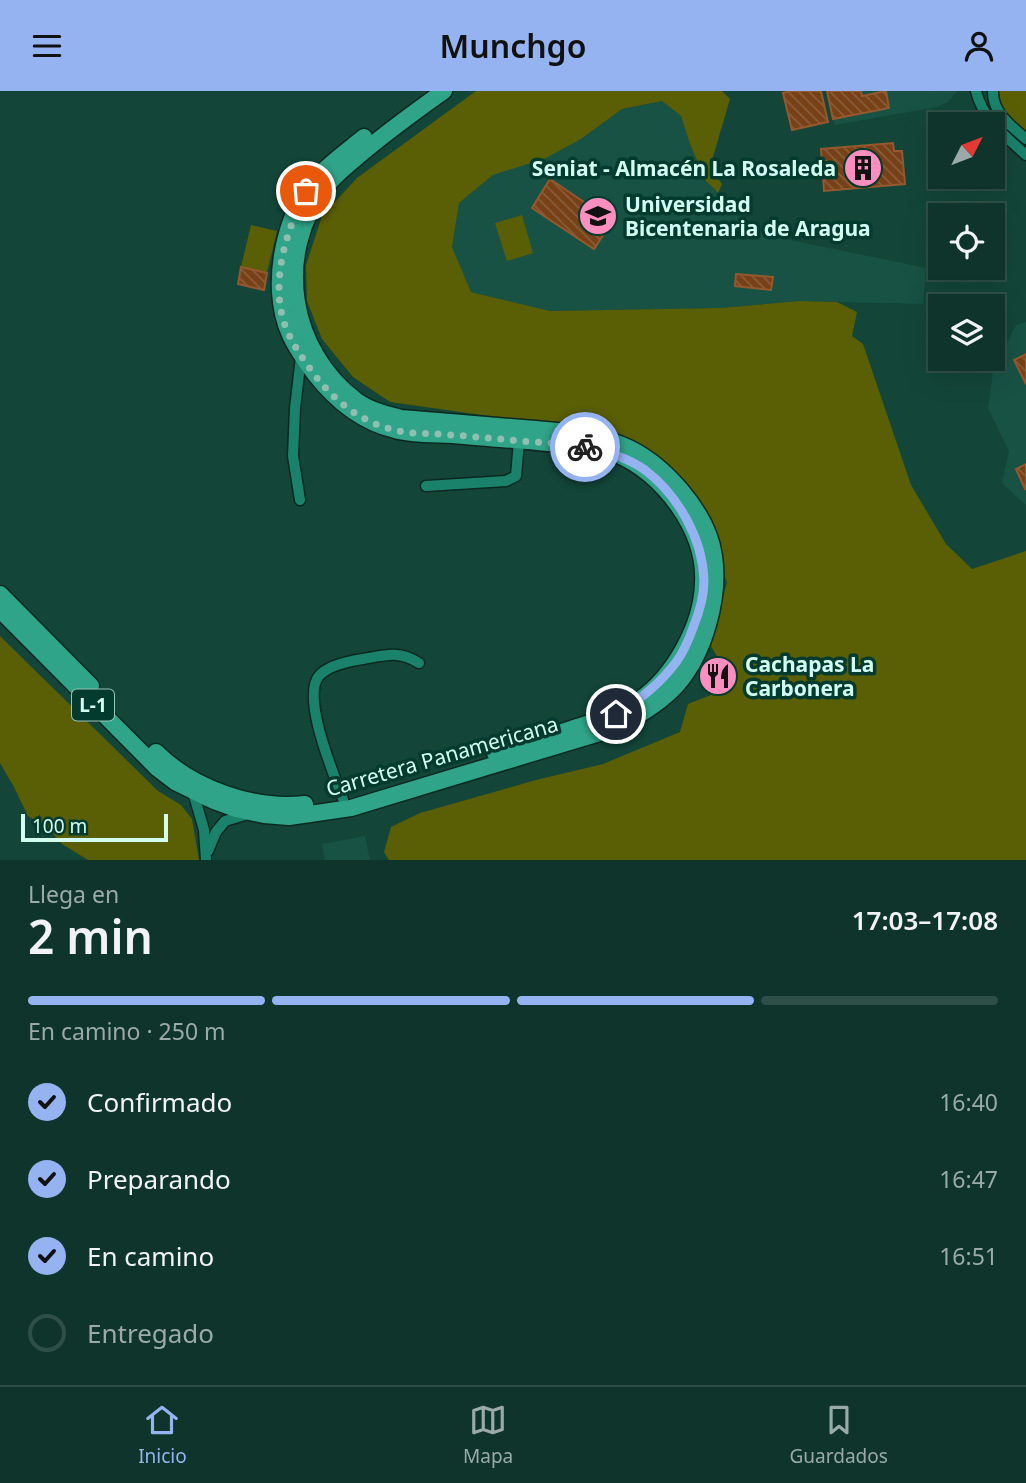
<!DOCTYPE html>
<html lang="es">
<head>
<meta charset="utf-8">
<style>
  body { margin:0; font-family:"Noto Sans",sans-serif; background:#173c33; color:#f1f3f6; height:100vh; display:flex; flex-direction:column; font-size:26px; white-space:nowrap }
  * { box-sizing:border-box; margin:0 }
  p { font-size:23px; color:#9baaa9 }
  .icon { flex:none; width:38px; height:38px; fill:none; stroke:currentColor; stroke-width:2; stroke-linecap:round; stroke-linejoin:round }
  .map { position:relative; height:769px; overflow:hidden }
  .panel { display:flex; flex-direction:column; background:#0e342b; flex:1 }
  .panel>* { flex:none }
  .needle { width:46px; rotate:48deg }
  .controls { position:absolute; left:928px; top:21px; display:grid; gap:14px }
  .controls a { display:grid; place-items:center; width:77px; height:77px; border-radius:0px; background:#0e342b; box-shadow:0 7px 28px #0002,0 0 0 2px #2e4f47; font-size:35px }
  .scale { position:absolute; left:21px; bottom:18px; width:147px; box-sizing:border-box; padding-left:7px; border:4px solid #d3fff0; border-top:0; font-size:19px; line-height:24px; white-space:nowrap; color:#d3fff0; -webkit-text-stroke:5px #043b2f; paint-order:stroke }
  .pin { position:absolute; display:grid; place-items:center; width:60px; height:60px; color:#fff; margin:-30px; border:4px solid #fff; border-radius:50%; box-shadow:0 2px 7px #0007 }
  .courier { position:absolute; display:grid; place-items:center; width:70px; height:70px; margin:-35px; border:5px solid #95b2f1; border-radius:50%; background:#fff; color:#222; box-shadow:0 2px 9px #0007 }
  .headline em { font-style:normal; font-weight:600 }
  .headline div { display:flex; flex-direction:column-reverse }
  .headline { display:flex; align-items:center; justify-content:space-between; height:119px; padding:0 28px }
  h1 { font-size:46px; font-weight:600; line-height:52px }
  .bar { display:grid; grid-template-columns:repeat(4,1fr); gap:10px 7px; align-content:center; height:84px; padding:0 28px }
  .bar i { height:9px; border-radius:5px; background:#2e4f47 }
  .bar .selected { background:#95b2f1 }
  .bar p { grid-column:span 4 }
  ol { padding:0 28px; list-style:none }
  li { display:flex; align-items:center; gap:21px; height:77px }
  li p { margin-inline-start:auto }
  li .icon { padding:7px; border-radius:50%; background:#95b2f1; color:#111; stroke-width:4 }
  li:last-child { color:#9baaa9 }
  li i { width:38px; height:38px; border:4px solid #2e4f47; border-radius:50% }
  header { display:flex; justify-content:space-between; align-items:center; height:91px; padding:0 28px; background:#95b2f1; color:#111; font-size:32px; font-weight:600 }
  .dock { display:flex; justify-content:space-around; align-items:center; height:98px; border-top:2px solid #2e4f47; background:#0e342b; font-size:19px; color:#9baaa9 }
  .dock a { display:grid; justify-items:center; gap:4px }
  .dock .selected { color:#95b2f1 }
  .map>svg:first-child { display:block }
  .built { fill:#185244 }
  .green { fill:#5a5f05 }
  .building { fill:url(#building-back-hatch); stroke:#94582f; stroke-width:2 }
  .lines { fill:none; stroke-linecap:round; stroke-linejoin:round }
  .street-casing { stroke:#0b2921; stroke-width:13 }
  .primary-casing { stroke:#0b2921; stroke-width:19 }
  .street { stroke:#1a826b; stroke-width:10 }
  .primary { stroke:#30a488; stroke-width:16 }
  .done { stroke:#90beb0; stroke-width:7; stroke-dasharray:0 12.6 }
  .route { stroke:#95b2f1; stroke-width:9 }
  .labels { text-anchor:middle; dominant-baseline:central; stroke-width:7; stroke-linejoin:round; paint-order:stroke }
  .shield { fill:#043b2f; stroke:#95c4b6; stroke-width:2 }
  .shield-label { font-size:19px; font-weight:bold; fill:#d3fff0 }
  .poi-label { font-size:21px; font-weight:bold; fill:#d3fff0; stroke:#043b2f; text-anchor:start }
  .street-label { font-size:21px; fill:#d3fff0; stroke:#043b2f }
</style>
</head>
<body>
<header><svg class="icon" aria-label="menu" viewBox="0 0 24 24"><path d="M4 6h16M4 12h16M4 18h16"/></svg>Munchgo<svg class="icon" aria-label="person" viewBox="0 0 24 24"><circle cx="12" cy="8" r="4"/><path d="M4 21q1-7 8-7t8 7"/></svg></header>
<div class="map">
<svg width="1026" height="769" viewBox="0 0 1026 769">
  <defs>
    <pattern id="building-back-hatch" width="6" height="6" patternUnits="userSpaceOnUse" patternTransform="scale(1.75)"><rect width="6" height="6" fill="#774017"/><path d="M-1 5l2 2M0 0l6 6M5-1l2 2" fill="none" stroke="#895d39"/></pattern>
  </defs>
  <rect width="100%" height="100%" fill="#134639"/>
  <!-- built -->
  <path class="built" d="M 827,0 L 957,0 L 948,11 L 937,16 L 835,34 Z
    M 662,10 L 681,25 L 690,53 L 706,90 L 751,137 L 795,150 L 926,177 L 923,213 L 800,210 L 720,217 L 550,220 L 471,201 L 452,156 L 459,112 L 493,84 L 546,66 L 581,48 L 622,18 Z
    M 1026,231 L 1026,414 L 1002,392 L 1009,360 L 988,317 L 993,280 L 1016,234 Z
    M 365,745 L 370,769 L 325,769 L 322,753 Z"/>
  <!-- green -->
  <path class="green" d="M 476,0 L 722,0 L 730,8 L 710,76 L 722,93 L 718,102 L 706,90 L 690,53 L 681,25 L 662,10 L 622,18 L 581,48 L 546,67 L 493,84 L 459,112 L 452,156 L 471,201 L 550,220 L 720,217 L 800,210 L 837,211 L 857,221 L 852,245 L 863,253 L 911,394 L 946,453 L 972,478 L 1026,460 L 1026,769 L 389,769 L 384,761 L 391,736 L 420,722 L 536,689 L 603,673 L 680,641 L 688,613 L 734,595 L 711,555 L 727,491 L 695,413 L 659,373 L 525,330 L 390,311 L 353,286 L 322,248 L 307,210 L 306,174 L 322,125 L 357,87 Z
    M 998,0 L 1026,0 L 1026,42 C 1013,31 998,18 998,0 Z
    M 522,124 L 533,162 L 507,170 L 495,132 Z
    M 251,134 L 277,140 L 267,182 L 241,176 Z
    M 0,545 L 158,700 L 181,714 L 192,728 L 199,769 L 88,769 L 62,753 L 48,737 L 28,725 L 14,696 L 0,672 Z"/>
  <!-- building -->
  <path class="building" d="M 791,0 L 821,0 L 828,31 L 792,39 L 783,2 Z
    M 827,0 L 861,0 L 862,5 L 886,0 L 889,17 L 833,28 Z
    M 893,52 L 894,60 L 902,60 L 905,93 L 824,100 L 821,58 Z
    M 550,88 L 612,130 L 594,158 L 532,117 Z
    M 241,176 L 267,182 L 264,199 L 238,193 Z
    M 736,183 L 773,186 L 771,199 L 735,195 Z
    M 1026,263 L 1026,293 L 1014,269 Z
    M 1026,373 L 1026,397 L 1025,398 L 1016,378 Z"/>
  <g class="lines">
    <defs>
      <path id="street" d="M 976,0 C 982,27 1006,46 1026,64
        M 993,0 C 992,21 1011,35 1026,48
        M 426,395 L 506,390 L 516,385 L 519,350
        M 300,409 L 293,365 L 295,317 L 301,266
        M 193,701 L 204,739 L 206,769
        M 343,708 C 334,684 301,606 319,585 C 327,575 350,570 363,568 C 385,564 399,559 419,572
        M 208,760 L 216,741 L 225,730 L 248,723"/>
      <path id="primary" d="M 364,46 C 348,59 330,72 316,87 C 290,116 278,163 280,201 C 282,236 294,255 314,282 C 335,309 361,331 395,339 C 413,344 434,343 453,344 C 485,347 516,349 548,352 C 570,354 595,355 616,363 C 663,383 706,439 703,492 C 702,534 674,585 639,609 C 617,624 596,630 571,638 C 546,646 521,654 495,662
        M 0,503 L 91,595
        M 0,519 L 158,678 L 175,691 L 214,710 L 236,718 L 264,724 L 289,726 L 351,717 L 616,637 C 637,626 661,612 677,594 C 705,562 720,506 714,465 C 708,421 662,370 622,354 C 591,341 556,340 523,337 C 482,334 442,330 401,327 C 385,323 370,319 357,310 C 290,260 274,164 325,97 C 333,86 344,77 355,68 C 384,43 413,22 444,0
        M 156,661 C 192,697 254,719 305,713"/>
    </defs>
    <!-- street casing -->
    <use href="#street" class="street-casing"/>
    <!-- primary casing -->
    <use href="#primary" class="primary-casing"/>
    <!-- street -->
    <use href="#street" class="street"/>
    <!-- primary -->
    <use href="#primary" class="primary"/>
  </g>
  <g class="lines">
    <!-- done -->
    <path class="done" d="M 306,100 C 286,140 269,193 286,237 C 294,256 305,271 317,287 C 337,312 363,332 395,339 C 408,343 423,342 437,343 C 469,345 500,348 532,351 C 550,352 568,352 585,356"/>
    <!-- route -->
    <path class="route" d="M 585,356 C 606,361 627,366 645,379 C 678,404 703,448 704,490 C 704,506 699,522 693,537 C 689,548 684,560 677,570 C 660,593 640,609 616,623"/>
  </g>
  <!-- icons -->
  <defs>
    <symbol id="building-disc" viewBox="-11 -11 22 22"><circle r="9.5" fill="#fd8ebf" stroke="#043b2f"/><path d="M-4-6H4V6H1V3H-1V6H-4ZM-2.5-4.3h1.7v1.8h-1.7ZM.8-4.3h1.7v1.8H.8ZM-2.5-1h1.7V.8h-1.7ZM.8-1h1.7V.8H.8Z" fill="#111"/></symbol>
    <symbol id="university-disc" viewBox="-11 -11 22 22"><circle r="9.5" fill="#fd8ebf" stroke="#043b2f"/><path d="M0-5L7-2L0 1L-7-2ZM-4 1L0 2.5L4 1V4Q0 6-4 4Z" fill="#111"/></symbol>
    <symbol id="restaurant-disc" viewBox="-11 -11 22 22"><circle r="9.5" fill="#fd8ebf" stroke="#043b2f"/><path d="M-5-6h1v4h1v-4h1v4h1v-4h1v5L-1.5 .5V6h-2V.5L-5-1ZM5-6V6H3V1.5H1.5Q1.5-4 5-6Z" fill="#111"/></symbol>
  </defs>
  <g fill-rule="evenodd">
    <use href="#building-disc" x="841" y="55" width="44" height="44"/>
    <use href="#university-disc" x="576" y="103" width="44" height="44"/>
    <use href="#restaurant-disc" x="696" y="563" width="44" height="44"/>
  </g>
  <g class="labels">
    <!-- shield labels -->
    <rect class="shield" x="72" y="598.5" width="42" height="31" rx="5"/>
    <g class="shield-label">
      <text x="93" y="614">L-1</text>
    </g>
    <!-- poi labels -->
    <g class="poi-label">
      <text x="836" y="77" text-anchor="end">Seniat - Almacén La Rosaleda</text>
      <text x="625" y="113">Universidad<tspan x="625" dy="24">Bicentenaria de Aragua</tspan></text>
      <text x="745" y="573">Cachapas La<tspan x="745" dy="24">Carbonera</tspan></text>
    </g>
    <!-- street labels -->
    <g class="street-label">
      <text transform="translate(442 665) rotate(-16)">Carretera Panamericana</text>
    </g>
  </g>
</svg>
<div class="controls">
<a><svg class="needle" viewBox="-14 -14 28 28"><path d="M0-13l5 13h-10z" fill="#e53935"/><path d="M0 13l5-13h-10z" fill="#9baaa9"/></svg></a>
<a><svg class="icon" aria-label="locate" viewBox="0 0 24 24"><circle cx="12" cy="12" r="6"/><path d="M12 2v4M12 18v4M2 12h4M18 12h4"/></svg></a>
<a><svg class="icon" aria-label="layers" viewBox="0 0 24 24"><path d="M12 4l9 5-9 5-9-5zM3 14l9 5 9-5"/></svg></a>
</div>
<div class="scale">100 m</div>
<div class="pin" style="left:306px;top:100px;background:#ea580c"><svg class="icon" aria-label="bag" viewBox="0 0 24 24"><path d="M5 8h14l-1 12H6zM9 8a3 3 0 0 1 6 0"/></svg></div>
<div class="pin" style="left:616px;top:623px;background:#1f2937"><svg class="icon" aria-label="home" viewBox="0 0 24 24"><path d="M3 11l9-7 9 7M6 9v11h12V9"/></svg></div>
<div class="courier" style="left:585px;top:356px"><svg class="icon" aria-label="bike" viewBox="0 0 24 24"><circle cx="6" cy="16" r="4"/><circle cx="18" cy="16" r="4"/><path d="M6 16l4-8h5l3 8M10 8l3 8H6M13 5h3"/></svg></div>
</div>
<section class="panel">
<div class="headline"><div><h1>2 min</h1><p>Llega en</p></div><em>17:03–17:08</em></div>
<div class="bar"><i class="selected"></i><i class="selected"></i><i class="selected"></i><i></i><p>En camino · 250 m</p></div>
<ol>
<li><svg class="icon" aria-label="check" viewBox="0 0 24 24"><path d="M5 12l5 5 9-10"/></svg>Confirmado<p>16:40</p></li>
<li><svg class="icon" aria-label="check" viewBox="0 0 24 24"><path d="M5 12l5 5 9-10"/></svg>Preparando<p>16:47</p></li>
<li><svg class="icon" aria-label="check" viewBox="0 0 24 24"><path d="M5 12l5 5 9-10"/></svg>En camino<p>16:51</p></li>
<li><i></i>Entregado</li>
</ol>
</section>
<nav class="dock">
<a class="selected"><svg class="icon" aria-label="home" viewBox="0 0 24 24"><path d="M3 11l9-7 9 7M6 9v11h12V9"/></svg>Inicio</a>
<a><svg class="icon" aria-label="map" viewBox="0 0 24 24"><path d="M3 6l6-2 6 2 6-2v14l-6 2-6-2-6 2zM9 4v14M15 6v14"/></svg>Mapa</a>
<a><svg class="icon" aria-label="saved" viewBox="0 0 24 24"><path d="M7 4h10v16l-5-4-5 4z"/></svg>Guardados</a>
</nav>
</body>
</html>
